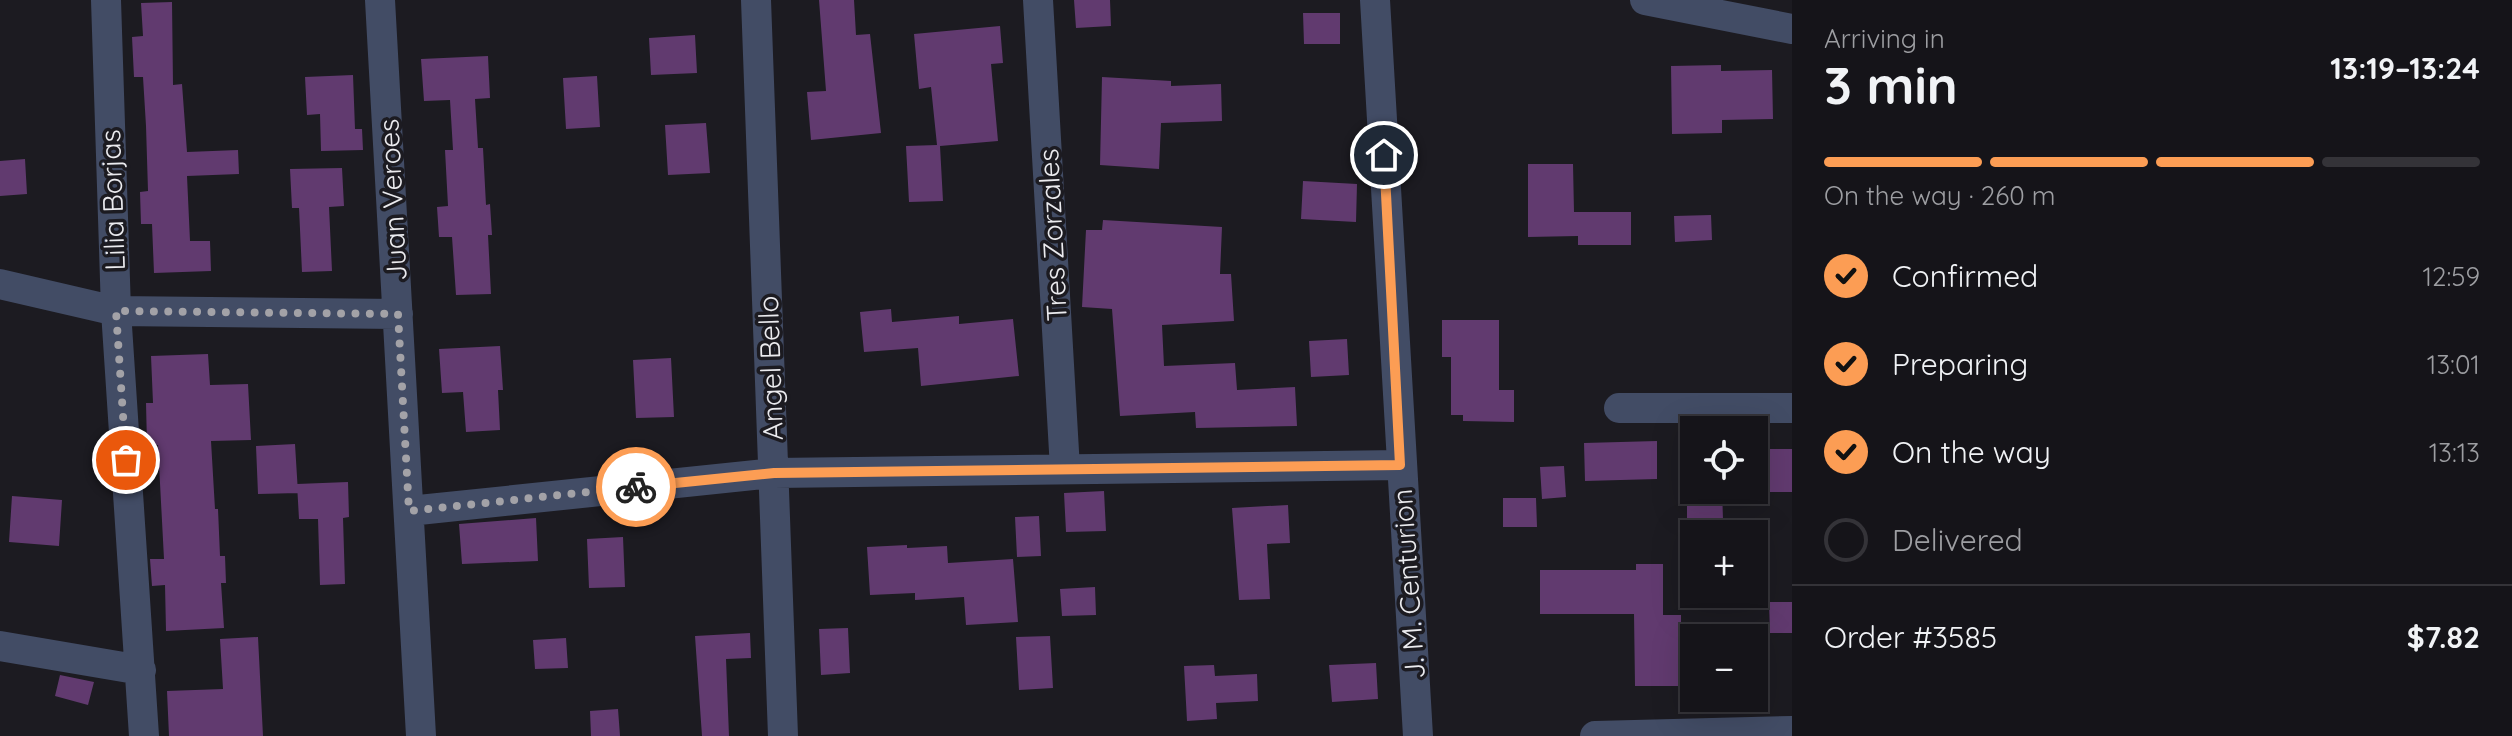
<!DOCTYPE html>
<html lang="en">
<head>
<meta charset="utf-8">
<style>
  body { margin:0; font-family:Quicksand,sans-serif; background:#222126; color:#f1f3f6; height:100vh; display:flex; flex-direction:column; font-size:30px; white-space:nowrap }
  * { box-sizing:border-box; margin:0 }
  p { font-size:26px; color:#9d9ea2 }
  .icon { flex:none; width:44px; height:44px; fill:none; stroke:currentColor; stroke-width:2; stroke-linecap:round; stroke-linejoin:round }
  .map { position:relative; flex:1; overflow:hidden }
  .sheet { display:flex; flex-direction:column; background:#151419; width:720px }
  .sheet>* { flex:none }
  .buttons { position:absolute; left:1680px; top:416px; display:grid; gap:16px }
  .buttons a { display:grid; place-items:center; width:88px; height:88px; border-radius:0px; background:#151419; box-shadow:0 8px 32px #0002,0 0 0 2px #343338; font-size:40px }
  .pin { position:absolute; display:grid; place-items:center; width:68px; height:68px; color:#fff; margin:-34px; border:4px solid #fff; border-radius:50%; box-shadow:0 2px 8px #0007 }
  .courier { position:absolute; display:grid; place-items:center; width:80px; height:80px; margin:-40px; border:6px solid #fc9d54; border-radius:50%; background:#fff; color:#222; box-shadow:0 2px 10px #0007 }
  .overview em { font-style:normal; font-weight:800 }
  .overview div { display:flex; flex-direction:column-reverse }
  .overview { display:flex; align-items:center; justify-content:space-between; height:136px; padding:0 32px }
  h1 { font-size:52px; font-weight:800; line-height:60px }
  .bar { display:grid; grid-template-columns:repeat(4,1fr); gap:12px 8px; align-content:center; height:96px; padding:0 32px }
  .bar i { height:10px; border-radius:6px; background:#343338 }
  .bar .current { background:#fc9d54 }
  .bar p { grid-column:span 4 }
  .line { display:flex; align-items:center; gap:20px; padding:0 32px; border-top:2px solid #343338 }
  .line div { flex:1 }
  ol { padding:0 32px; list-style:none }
  li { display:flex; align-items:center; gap:24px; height:88px }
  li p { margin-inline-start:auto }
  li .icon { padding:8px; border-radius:50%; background:#fc9d54; color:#111; stroke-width:4 }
  li:last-child { color:#9d9ea2 }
  li i { width:44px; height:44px; border:4px solid #343338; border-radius:50% }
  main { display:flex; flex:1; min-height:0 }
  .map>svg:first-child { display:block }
  .building { fill:#613a6f }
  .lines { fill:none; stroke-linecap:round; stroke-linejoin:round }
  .minor { stroke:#424c65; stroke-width:30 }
  .done { stroke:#a3a2a7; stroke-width:8; stroke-dasharray:0 14.4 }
  .route { stroke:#fc9d54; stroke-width:10 }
  .labels { text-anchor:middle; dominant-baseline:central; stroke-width:7; stroke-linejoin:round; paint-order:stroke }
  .street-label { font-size:28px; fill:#ebebef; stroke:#1c1b21 }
</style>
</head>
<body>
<main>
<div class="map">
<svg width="1792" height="736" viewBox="0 0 1792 736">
  <rect width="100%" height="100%" fill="#1c1b21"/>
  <!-- building -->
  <path class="building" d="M 819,0 L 854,0 L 856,35 L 870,34 L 881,133 L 811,140 L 807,92 L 826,91 Z
    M 1074,0 L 1110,0 L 1111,26 L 1076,28 Z
    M 172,2 L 173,85 L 182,84 L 187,152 L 238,150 L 239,174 L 187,176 L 190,241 L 210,241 L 211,271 L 154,273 L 152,224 L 141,224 L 140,192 L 148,191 L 146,126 L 143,77 L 134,77 L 132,37 L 143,36 L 141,3 Z
    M 1303,13 L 1340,13 L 1340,44 L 1304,44 Z
    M 1000,26 L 1003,63 L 991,64 L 998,141 L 940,146 L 943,201 L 909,202 L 906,146 L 937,145 L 931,87 L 919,89 L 914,34 Z
    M 695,35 L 697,73 L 651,75 L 649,38 Z
    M 488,56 L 490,98 L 475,99 L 478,148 L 483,148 L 486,205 L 490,204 L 492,235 L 488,235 L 491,294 L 456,295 L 452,237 L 439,237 L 437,207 L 448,206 L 445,150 L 453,150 L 450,100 L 424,101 L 421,59 Z
    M 1721,65 L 1721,71 L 1772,70 L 1773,119 L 1722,120 L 1722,133 L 1672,134 L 1671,66 Z
    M 353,75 L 355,129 L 362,129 L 363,150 L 321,151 L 320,114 L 307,115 L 305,77 Z
    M 597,76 L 600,127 L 566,129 L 563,78 Z
    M 1102,77 L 1171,81 L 1171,86 L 1221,84 L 1222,121 L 1161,123 L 1159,169 L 1100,165 Z
    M 706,123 L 710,173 L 668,175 L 665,125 Z
    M 25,159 L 27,194 L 0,196 L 0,161 Z
    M 1528,164 L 1573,164 L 1574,212 L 1631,212 L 1631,245 L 1578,245 L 1578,236 L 1528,237 Z
    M 342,168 L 344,206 L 329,207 L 332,271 L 302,272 L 299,208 L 292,208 L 290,169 Z
    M 1303,181 L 1357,184 L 1356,222 L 1301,219 Z
    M 1711,215 L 1712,240 L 1675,242 L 1674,216 Z
    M 1103,220 L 1222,227 L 1220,274 L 1231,274 L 1234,321 L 1162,325 L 1164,366 L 1235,363 L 1237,390 L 1295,387 L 1297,426 L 1196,428 L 1195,412 L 1120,416 L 1112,309 L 1082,307 L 1086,230 L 1102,230 Z
    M 891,309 L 892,322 L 959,316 L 959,324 L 1013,319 L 1019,376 L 921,386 L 918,348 L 864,352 L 860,312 Z
    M 1442,320 L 1499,320 L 1499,390 L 1514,390 L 1514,422 L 1463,421 L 1463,415 L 1451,415 L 1451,357 L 1442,357 Z
    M 1347,339 L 1349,375 L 1311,377 L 1309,341 Z
    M 500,346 L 503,390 L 498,390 L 500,430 L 466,432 L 463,392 L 442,393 L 439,349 Z
    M 208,354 L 210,385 L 248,384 L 251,440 L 211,441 L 215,509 L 218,509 L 220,556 L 225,556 L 226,583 L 221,583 L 224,628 L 166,631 L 165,585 L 152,586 L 150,559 L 164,559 L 158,445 L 147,445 L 146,403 L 153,403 L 151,356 Z
    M 671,358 L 674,417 L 636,418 L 633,360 Z
    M 1657,441 L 1657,479 L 1585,481 L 1584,443 Z
    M 295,444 L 298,493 L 258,494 L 256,446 Z
    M 1754,449 L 1792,449 L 1792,492 L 1754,492 Z
    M 1564,466 L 1566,497 L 1542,499 L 1540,467 Z
    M 348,482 L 349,517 L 343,518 L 345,584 L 320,585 L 318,519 L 299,519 L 297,484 Z
    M 1687,490 L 1722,490 L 1723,519 L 1687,519 Z
    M 1104,491 L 1106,531 L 1066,532 L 1064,493 Z
    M 12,496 L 62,500 L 59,546 L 9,542 Z
    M 1503,498 L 1536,498 L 1537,527 L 1503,527 Z
    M 1288,505 L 1290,543 L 1267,544 L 1270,599 L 1239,600 L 1232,508 Z
    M 1039,516 L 1041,556 L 1017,557 L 1015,517 Z
    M 536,518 L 538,561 L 462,564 L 459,524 Z
    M 623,537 L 625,587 L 589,588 L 587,539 Z
    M 907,545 L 907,548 L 947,546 L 948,563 L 1013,559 L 1018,622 L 966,625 L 964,597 L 915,600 L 915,593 L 870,595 L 867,547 Z
    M 1636,564 L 1663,564 L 1663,615 L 1681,615 L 1681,686 L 1635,686 L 1634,614 L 1540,614 L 1540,570 L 1636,570 Z
    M 1095,587 L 1096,615 L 1062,616 L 1060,589 Z
    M 1769,602 L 1792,602 L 1792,633 L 1770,633 Z
    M 848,628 L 850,673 L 821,675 L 819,629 Z
    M 750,633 L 751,658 L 726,659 L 729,736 L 702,736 L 695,636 Z
    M 1050,636 L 1053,688 L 1019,690 L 1016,637 Z
    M 258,637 L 263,736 L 169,736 L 167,691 L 223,689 L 220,639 Z
    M 566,638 L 568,668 L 535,669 L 533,640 Z
    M 1376,663 L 1378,699 L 1332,702 L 1329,665 Z
    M 1214,665 L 1215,676 L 1257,674 L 1258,701 L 1216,703 L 1217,719 L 1187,721 L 1184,666 Z
    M 60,675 L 94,682 L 88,705 L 55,696 Z
    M 618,709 L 620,736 L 591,736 L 590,711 Z"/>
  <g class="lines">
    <!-- minor -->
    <path class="minor" d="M 106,0 L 116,311 L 144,736
      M 380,0 L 421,736
      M 756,0 L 783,736
      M 1038,0 L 1065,469
      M 1375,0 L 1418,736
      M 1645,0 L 1792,29
      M 0,284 L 116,311 L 398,314
      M 1619,408 L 1792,408
      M 409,511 L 774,473 L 1400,465
      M 0,646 L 141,670
      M 1595,736 L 1792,731"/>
  </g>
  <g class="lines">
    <!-- done -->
    <path class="done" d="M 126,460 L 116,311 L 398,314 L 409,511 L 636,487"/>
    <!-- route -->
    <path class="route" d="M 636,487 L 774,473 L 1400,465 L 1384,155"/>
  </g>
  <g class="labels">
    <!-- street labels -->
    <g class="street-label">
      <text transform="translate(112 200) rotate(-92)">Lilia Borjas</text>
      <text transform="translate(392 200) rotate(-93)">Juan Veroes</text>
      <text transform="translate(1052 235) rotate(-93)">Tres Zorzales</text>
      <text transform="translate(770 368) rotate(-92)">Angel Bello</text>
      <text transform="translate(1408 584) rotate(-94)">J. M. Centurion</text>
    </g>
  </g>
</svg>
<div class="buttons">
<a><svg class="icon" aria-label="locate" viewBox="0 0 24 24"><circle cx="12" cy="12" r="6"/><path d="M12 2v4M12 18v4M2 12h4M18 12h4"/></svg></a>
<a>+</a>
<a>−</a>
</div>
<div class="pin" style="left:126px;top:460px;background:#ea580c"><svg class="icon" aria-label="bag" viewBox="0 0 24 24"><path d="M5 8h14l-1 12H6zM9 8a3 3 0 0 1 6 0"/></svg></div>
<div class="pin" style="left:1384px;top:155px;background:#1f2937"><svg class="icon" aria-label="home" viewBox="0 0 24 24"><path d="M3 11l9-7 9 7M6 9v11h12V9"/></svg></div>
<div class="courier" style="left:636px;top:487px"><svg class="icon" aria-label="bike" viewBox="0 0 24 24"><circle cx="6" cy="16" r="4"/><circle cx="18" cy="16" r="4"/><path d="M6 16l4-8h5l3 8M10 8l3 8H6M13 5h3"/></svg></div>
</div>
<section class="sheet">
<div class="overview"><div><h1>3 min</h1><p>Arriving in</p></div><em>13:19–13:24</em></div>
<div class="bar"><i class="current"></i><i class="current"></i><i class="current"></i><i></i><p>On the way · 260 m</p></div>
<ol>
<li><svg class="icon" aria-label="check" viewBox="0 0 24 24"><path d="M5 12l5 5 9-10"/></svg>Confirmed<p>12:59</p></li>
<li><svg class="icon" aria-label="check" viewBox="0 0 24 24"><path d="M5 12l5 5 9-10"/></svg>Preparing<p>13:01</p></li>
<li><svg class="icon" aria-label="check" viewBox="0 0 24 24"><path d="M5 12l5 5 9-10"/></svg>On the way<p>13:13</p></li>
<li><i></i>Delivered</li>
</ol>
<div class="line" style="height:104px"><div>Order #3585</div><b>$7.82</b></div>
</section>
</main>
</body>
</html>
